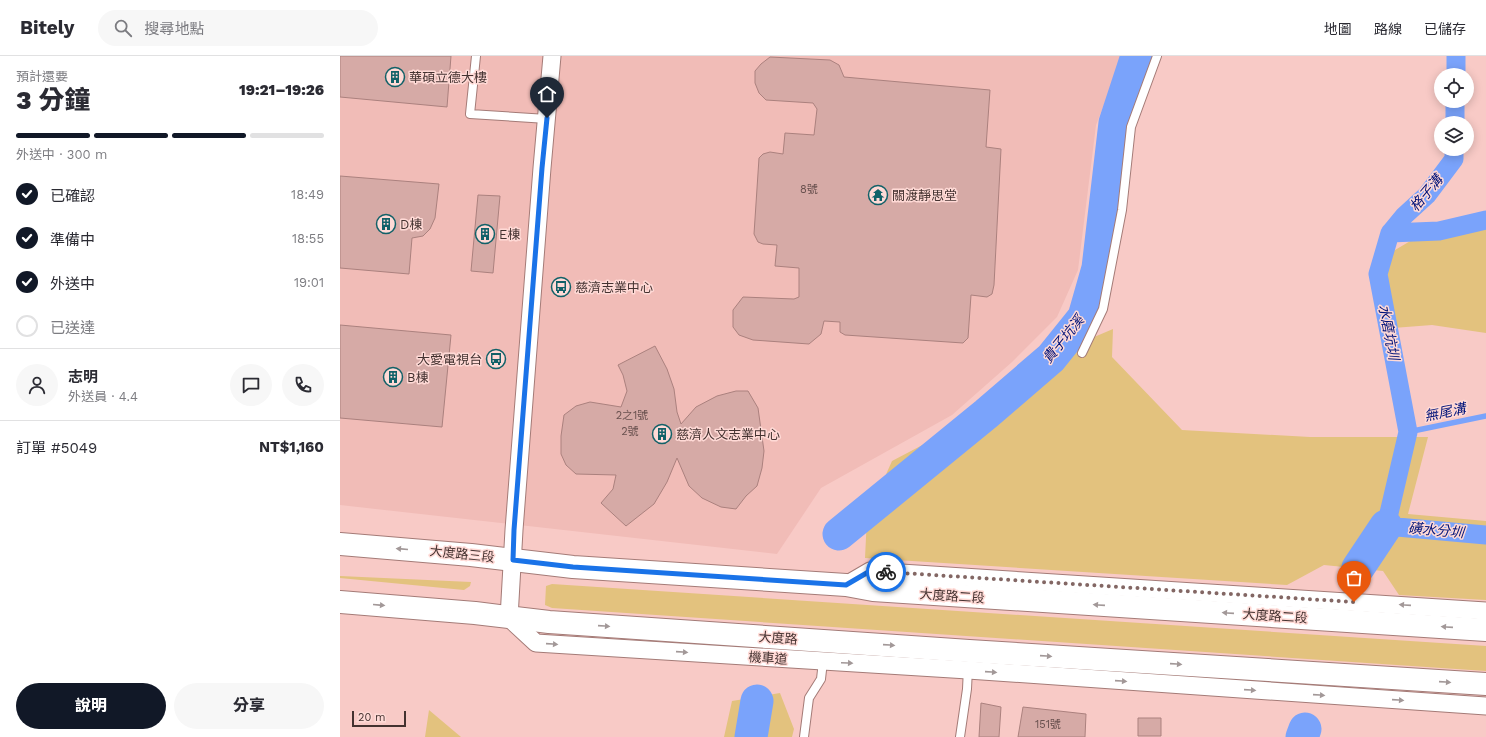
<!DOCTYPE html>
<html lang="zh-TW">
<head>
<meta charset="utf-8">
<style>
  body { margin:0; font-family:"Work Sans","Noto Sans TC",sans-serif; background:#f7f7f7; color:#2b2b33; height:100vh; display:flex; flex-direction:column; font-size:15px; white-space:nowrap }
  * { box-sizing:border-box; margin:0 }
  p { font-size:13px; color:#7c7c81 }
  .icon { flex:none; width:22px; height:22px; fill:none; stroke:currentColor; stroke-width:2; stroke-linecap:round; stroke-linejoin:round }
  .map { position:relative; flex:1; overflow:hidden }
  .details { display:flex; flex-direction:column; background:#fff; width:340px }
  .details>* { flex:none }
  .tools { position:absolute; left:1094px; top:12px; display:grid; gap:8px }
  .tools a { display:grid; place-items:center; width:40px; height:40px; border-radius:50%; background:#fff; box-shadow:0 2px 10px #0003; font-size:20px }
  .scale { position:absolute; left:12px; bottom:10px; width:54px; box-sizing:border-box; padding-left:4px; border:2px solid #443230; border-top:0; font-size:11px; line-height:14px; white-space:nowrap; color:#443230; -webkit-text-stroke:3px #ffdad6; paint-order:stroke }
  .pin { position:absolute; display:grid; place-items:center; width:34px; height:34px; color:#fff; margin:-41px -17px; border-radius:50% 50% 50% 0; rotate:-45deg; box-shadow:0 0 4px #0007 }
  .pin .icon { rotate:45deg }
  .courier { position:absolute; display:grid; place-items:center; width:40px; height:40px; margin:-20px; border:3px solid #1a73e8; border-radius:50%; background:#fff; color:#222; box-shadow:0 1px 5px #0007 }
  .headline em { font-style:normal; font-weight:800 }
  .headline div { display:flex; flex-direction:column-reverse }
  .headline { display:flex; align-items:center; justify-content:space-between; height:68px; padding:0 16px }
  h1 { font-size:26px; font-weight:800; line-height:30px }
  .bar { display:grid; grid-template-columns:repeat(4,1fr); gap:6px 4px; align-content:center; height:48px; padding:0 16px }
  .bar i { height:5px; border-radius:3px; background:#e1e1e2 }
  .bar .active { background:#111827 }
  .bar p { grid-column:span 4 }
  .line { display:flex; align-items:center; gap:10px; padding:0 16px; border-top:1px solid #e1e1e2 }
  .line div { flex:1 }
  .round { display:grid; place-items:center; flex:none; width:42px; height:42px; border-radius:21px; background:#f7f7f7 }
  ol { padding:0 16px; list-style:none }
  li { display:flex; align-items:center; gap:12px; height:44px }
  li p { margin-inline-start:auto }
  li .icon { padding:4px; border-radius:50%; background:#111827; color:#fff; stroke-width:4 }
  li:last-child { color:#7c7c81 }
  li i { width:22px; height:22px; border:2px solid #e1e1e2; border-radius:50% }
  .action { display:flex; gap:8px; margin-top:auto; padding:8px 16px }
  .action a { flex:1; height:46px; border-radius:24px; background:#111827; color:#fff; font-size:16px; font-weight:800; line-height:46px; text-align:center }
  .action a+a { background:#f7f7f7; color:#2b2b33 }
  header { display:flex; align-items:center; gap:24px; box-sizing:border-box; height:56px; padding:0 20px; background:#fff; border-bottom:1px solid #e1e1e2 }
  header strong { font-size:19px }
  nav { display:flex; gap:22px; margin-inline-start:auto; font-size:14px }
  .search { width:280px; height:36px; background:#f7f7f7; display:flex; align-items:center; gap:10px; box-sizing:border-box; padding:0 14px; border-radius:22px; color:#7c7c81; font-size:15px }
  main { display:flex; flex:1; min-height:0 }
  .map>svg:first-child { display:block }
  .built { fill:#f1bcb7 }
  .green { fill:#e3c27e }
  .lines { fill:none; stroke-linecap:round; stroke-linejoin:round }
  .stream { stroke:#7aa3fb; stroke-width:5.5 }
  .canal { stroke:#7aa3fb; stroke-width:19 }
  .river { stroke:#7aa3fb; stroke-width:33 }
  .building { fill:#d6aaa6; stroke:#ab817e }
  .service-casing { stroke:#a47b77; stroke-width:10 }
  .minor-casing { stroke:#a47b77; stroke-width:19 }
  .primary-casing { stroke:#a47b77; stroke-width:24 }
  .service { stroke:#fff; stroke-width:8 }
  .minor { stroke:#fff; stroke-width:17 }
  .primary { stroke:#fff; stroke-width:22 }
  .oneway { fill:#a29898 }
  .done { stroke:#836764; stroke-width:4; stroke-dasharray:0 7.2 }
  .route { stroke:#1a73e8; stroke-width:5 }
  .labels { text-anchor:middle; dominant-baseline:central; stroke-width:3; stroke-linejoin:round; paint-order:stroke }
  .number-label { font-size:11px; fill:#68504e }
  .poi-label { font-size:13px; fill:#443230; stroke:#ffdad6; text-anchor:start }
  .street-label { font-size:13px; fill:#443230; stroke:#ffdad6 }
  .water-label { font-size:14px; font-style:italic; fill:#011379; stroke:#ffdad6 }
</style>
</head>
<body>
<header>
<strong>Bitely</strong>
<div class="search"><svg class="icon" aria-label="search" viewBox="0 0 24 24"><circle cx="10" cy="10" r="6"/><path d="M15 15l6 6"/></svg>搜尋地點</div>
<nav><a>地圖</a><a>路線</a><a>已儲存</a></nav>
</header>
<main>
<section class="details">
<div class="headline"><div><h1>3 分鐘</h1><p>預計還要</p></div><em>19:21–19:26</em></div>
<div class="bar"><i class="active"></i><i class="active"></i><i class="active"></i><i></i><p>外送中 · 300 m</p></div>
<ol>
<li><svg class="icon" aria-label="check" viewBox="0 0 24 24"><path d="M5 12l5 5 9-10"/></svg>已確認<p>18:49</p></li>
<li><svg class="icon" aria-label="check" viewBox="0 0 24 24"><path d="M5 12l5 5 9-10"/></svg>準備中<p>18:55</p></li>
<li><svg class="icon" aria-label="check" viewBox="0 0 24 24"><path d="M5 12l5 5 9-10"/></svg>外送中<p>19:01</p></li>
<li><i></i>已送達</li>
</ol>
<div class="line" style="height:72px"><a class="round"><svg class="icon" aria-label="person" viewBox="0 0 24 24"><circle cx="12" cy="8" r="4"/><path d="M4 21q1-7 8-7t8 7"/></svg></a><div><b>志明</b><p>外送員 · 4.4</p></div><a class="round"><svg class="icon" aria-label="chat" viewBox="0 0 24 24"><path d="M4 5h16v11H9l-5 4z"/></svg></a><a class="round"><svg class="icon" aria-label="phone" viewBox="0 0 24 24"><path d="M5 4h4l2 5-3 2q2 4 5 5l2-3 5 2v4C11 20 4 13 5 4z"/></svg></a></div>
<div class="line" style="height:52px"><div>訂單 #5049</div><b>NT$1,160</b></div>
<div class="action"><a>說明</a><a>分享</a></div>
</section>
<div class="map">
<svg width="1146" height="681" viewBox="0 0 1146 681">
  <rect width="100%" height="100%" fill="#f8cac6"/>
  <!-- built -->
  <path class="built" d="M 0,0 L 783,0 L 756,69 L 738,214 L 717,261 L 672,306 L 612,359 L 481,432 L 437,498 L 0,449 Z"/>
  <!-- green -->
  <path class="green" d="M 1146,173 L 1146,277 L 1092,269 L 1040,273 L 1033,207 L 1072,184 Z
    M 773,273 L 772,301 L 842,374 L 970,381 L 1088,381 L 1068,458 L 1146,465 L 1146,544 L 1059,539 L 1043,515 L 984,509 L 947,529 L 525,502 L 527,461 L 552,405 L 609,375 L 681,344 L 740,287 Z
    M 0,520 L 131,526 L 130,530 L 124,534 L 0,522 Z
    M 212,528 L 1146,590 L 1146,615 L 212,552 L 205,549 L 206,530 Z
    M 440,637 L 454,673 L 452,681 L 384,681 L 392,645 Z
    M 89,654 L 121,681 L 85,681 Z"/>
  <g class="lines">
    <!-- stream -->
    <path class="stream" d="M 1068,376 L 1146,360"/>
    <!-- canal -->
    <path class="canal" d="M 1116,19 L 1116,0
      M 1115,67 L 1115,45
      M 1146,164 L 1099,175 L 1050,177 L 1038,218 L 1068,376 L 1046,470 L 1146,479
      M 1050,177 L 1064,160 L 1087,139 L 1114,103 L 1114,93"/>
    <!-- river -->
    <path class="river" d="M 499,478 L 646,358 L 711,302 L 744,261 L 758,212 L 775,67 L 797,0
      M 1018,512 L 1046,470
      M 411,681 L 417,645
      M 962,681 L 965,673"/>
  </g>
  <!-- building -->
  <path class="building" d="M 0,0 L 111,0 L 107,51 L 0,41 Z
    M 430,1 L 490,4 L 499,9 L 504,21 L 650,34 L 646,91 L 661,93 L 654,229 L 652,238 L 647,241 L 631,239 L 628,282 L 623,287 L 505,279 L 500,276 L 500,266 L 484,265 L 481,278 L 469,288 L 413,284 L 399,279 L 393,271 L 393,254 L 403,241 L 454,243 L 459,241 L 459,212 L 435,210 L 437,189 L 423,188 L 418,186 L 414,178 L 419,102 L 423,98 L 430,96 L 443,98 L 445,77 L 474,79 L 477,53 L 473,47 L 426,44 L 419,37 L 415,27 L 415,15 L 421,8 Z
    M 0,120 L 99,128 L 95,162 L 90,173 L 83,180 L 72,182 L 69,218 L 0,212 Z
    M 138,139 L 160,140 L 153,217 L 131,215 Z
    M 0,269 L 111,279 L 102,371 L 0,362 Z
    M 315,290 L 327,313 L 334,333 L 337,356 L 341,368 L 356,351 L 377,340 L 396,335 L 408,335 L 418,352 L 424,395 L 422,412 L 417,430 L 406,440 L 396,453 L 381,451 L 362,442 L 349,430 L 337,402 L 327,426 L 314,448 L 286,470 L 261,447 L 273,433 L 276,419 L 236,418 L 226,409 L 221,398 L 221,380 L 224,359 L 236,350 L 250,346 L 281,351 L 287,335 L 283,319 L 278,309 Z
    M 641,647 L 661,651 L 659,681 L 639,681 Z
    M 683,651 L 746,658 L 745,681 L 678,681 Z
    M 798,662 L 821,662 L 821,680 L 798,680 Z"/>
  <g class="lines">
    <defs>
      <path id="service" d="M 136,0 L 130,58 L 207,63
        M 742,297 L 763,253 L 782,154 L 791,71 L 817,0
        M 464,681 L 469,642 L 481,623 L 483,605
        M 620,681 L 627,633 L 628,612"/>
      <path id="minor" d="M 212,0 L 202,112 L 174,474 L 169,562 L 196,587 L 628,614 L 1146,650
        M 506,529 L 530,515 L 1146,555"/>
      <path id="primary" d="M 0,488 L 131,499 L 233,511 L 506,529 L 533,534 L 1146,574
        M 0,546 L 135,557 L 209,566 L 629,595 L 1146,628"/>
    </defs>
    <!-- service casing -->
    <use href="#service" class="service-casing"/>
    <!-- minor casing -->
    <use href="#minor" class="minor-casing"/>
    <!-- primary casing -->
    <use href="#primary" class="primary-casing"/>
    <!-- service -->
    <use href="#service" class="service"/>
    <!-- minor -->
    <use href="#minor" class="minor"/>
    <!-- primary -->
    <use href="#primary" class="primary"/>
  </g>
  <!-- one-way arrows -->
  <defs><path id="oneway-solid" d="M-6-.8H1V-3.2L6.5 0L1 3.2V.8H-6Z"/></defs>
  <g class="oneway">
    <use href="#oneway-solid" transform="translate(62 493) rotate(-175)"/>
    <use href="#oneway-solid" transform="translate(39 549) rotate(5)"/>
    <use href="#oneway-solid" transform="translate(759 549) rotate(-176)"/>
    <use href="#oneway-solid" transform="translate(1065 549) rotate(-176)"/>
    <use href="#oneway-solid" transform="translate(888 557) rotate(-176)"/>
    <use href="#oneway-solid" transform="translate(264 570) rotate(4)"/>
    <use href="#oneway-solid" transform="translate(1107 571) rotate(-176)"/>
    <use href="#oneway-solid" transform="translate(212 588) rotate(4)"/>
    <use href="#oneway-solid" transform="translate(549 589) rotate(4)"/>
    <use href="#oneway-solid" transform="translate(342 596) rotate(4)"/>
    <use href="#oneway-solid" transform="translate(706 600) rotate(4)"/>
    <use href="#oneway-solid" transform="translate(507 607) rotate(3)"/>
    <use href="#oneway-solid" transform="translate(836 608) rotate(4)"/>
    <use href="#oneway-solid" transform="translate(651 616) rotate(4)"/>
    <use href="#oneway-solid" transform="translate(781 625) rotate(4)"/>
    <use href="#oneway-solid" transform="translate(1105 626) rotate(4)"/>
    <use href="#oneway-solid" transform="translate(910 634) rotate(4)"/>
    <use href="#oneway-solid" transform="translate(979 639) rotate(4)"/>
    <use href="#oneway-solid" transform="translate(1058 644) rotate(4)"/>
  </g>
  <g class="lines">
    <!-- done -->
    <path class="done" d="M 546,516 L 1014,546"/>
    <!-- route -->
    <path class="route" d="M 207,62 L 202,112 L 174,474 L 173,504 L 233,511 L 506,529 L 530,515 L 546,516"/>
  </g>
  <!-- icons -->
  <defs>
    <symbol id="building-ring" viewBox="-11 -11 22 22"><circle r="9.5" fill="#ffdad6" stroke="#116168" stroke-width="1.5"/><path d="M-4-6H4V6H1V3H-1V6H-4ZM-2.5-4.3h1.7v1.8h-1.7ZM.8-4.3h1.7v1.8H.8ZM-2.5-1h1.7V.8h-1.7ZM.8-1h1.7V.8H.8Z" fill="#116168"/></symbol>
    <symbol id="temple-ring" viewBox="-11 -11 22 22"><circle r="9.5" fill="#ffdad6" stroke="#116168" stroke-width="1.5"/><path d="M0-6L5-2H3V0L6.5 2.5H4V6H1.5V3h-3V6H-4V2.5H-6.5L-3 0V-2H-5Z" fill="#116168"/></symbol>
    <symbol id="bus-ring" viewBox="-11 -11 22 22"><circle r="9.5" fill="#ffdad6" stroke="#116168" stroke-width="1.5"/><path d="M-5-6H5V4H4V6H2V4H-2V6H-4V4H-5ZM-3.5-4V0h7V-4ZM-3.5 1.2v1.5H-2V1.2ZM2 1.2v1.5H3.5V1.2Z" fill="#116168"/></symbol>
  </defs>
  <g fill-rule="evenodd">
    <use href="#building-ring" x="44" y="10" width="22" height="22"/>
    <use href="#temple-ring" x="527" y="128" width="22" height="22"/>
    <use href="#building-ring" x="35" y="157" width="22" height="22"/>
    <use href="#building-ring" x="134" y="167" width="22" height="22"/>
    <use href="#bus-ring" x="210" y="220" width="22" height="22"/>
    <use href="#bus-ring" x="145" y="292" width="22" height="22"/>
    <use href="#building-ring" x="42" y="310" width="22" height="22"/>
    <use href="#building-ring" x="311" y="367" width="22" height="22"/>
  </g>
  <g class="labels">
    <!-- number labels -->
    <g class="number-label">
      <text x="469" y="133">8號</text>
      <text x="292" y="359">2之1號</text>
      <text x="290" y="375">2號</text>
      <text x="708" y="668">151號</text>
    </g>
    <!-- poi labels -->
    <g class="poi-label">
      <text x="69" y="21">華碩立德大樓</text>
      <text x="552" y="139">關渡靜思堂</text>
      <text x="60" y="168">D棟</text>
      <text x="159" y="178">E棟</text>
      <text x="235" y="231">慈濟志業中心</text>
      <text x="142" y="303" text-anchor="end">大愛電視台</text>
      <text x="67" y="321">B棟</text>
      <text x="336" y="378">慈濟人文志業中心</text>
    </g>
    <!-- street labels -->
    <g class="street-label">
      <text transform="translate(122 498) rotate(6)">大度路三段</text>
      <text transform="translate(612 540) rotate(4)">大度路二段</text>
      <text transform="translate(935 560) rotate(4)">大度路二段</text>
      <text transform="translate(438 582) rotate(4)">大度路</text>
      <text transform="translate(428 602) rotate(4)">機車道</text>
    </g>
    <!-- water labels -->
    <g class="water-label">
      <text transform="translate(1086 137) rotate(-50)">格子溝</text>
      <text transform="translate(1049 276) rotate(79)">水磨坑圳</text>
      <text transform="translate(723 283) rotate(-51)">貴子坑溪</text>
      <text transform="translate(1105 356) rotate(-11)">無尾溝</text>
      <text transform="translate(1096 474) rotate(5)">磺水分圳</text>
    </g>
  </g>
</svg>
<div class="tools">
<a><svg class="icon" aria-label="locate" viewBox="0 0 24 24"><circle cx="12" cy="12" r="6"/><path d="M12 2v4M12 18v4M2 12h4M18 12h4"/></svg></a>
<a><svg class="icon" aria-label="layers" viewBox="0 0 24 24"><path d="M12 4l9 5-9 5-9-5zM3 14l9 5 9-5"/></svg></a>
</div>
<div class="scale">20 m</div>
<div class="pin" style="left:1014px;top:546px;background:#ea580c"><svg class="icon" aria-label="bag" viewBox="0 0 24 24"><path d="M5 8h14l-1 12H6zM9 8a3 3 0 0 1 6 0"/></svg></div>
<div class="pin" style="left:207px;top:62px;background:#1f2937"><svg class="icon" aria-label="home" viewBox="0 0 24 24"><path d="M3 11l9-7 9 7M6 9v11h12V9"/></svg></div>
<div class="courier" style="left:546px;top:516px"><svg class="icon" aria-label="bike" viewBox="0 0 24 24"><circle cx="6" cy="16" r="4"/><circle cx="18" cy="16" r="4"/><path d="M6 16l4-8h5l3 8M10 8l3 8H6M13 5h3"/></svg></div>
</div>
</main>
</body>
</html>
